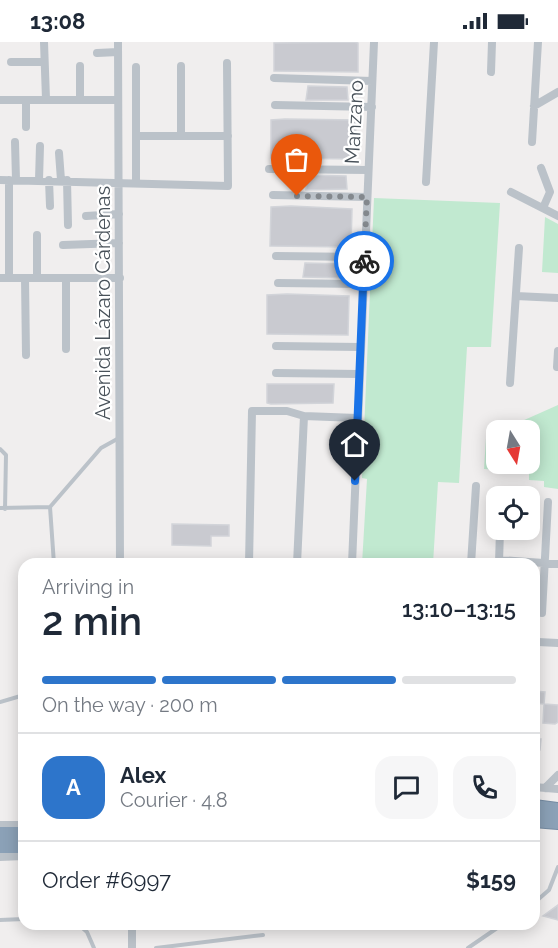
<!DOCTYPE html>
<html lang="en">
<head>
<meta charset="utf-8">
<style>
  body { margin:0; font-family:Raleway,sans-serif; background:#f6f6f7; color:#1f2937; height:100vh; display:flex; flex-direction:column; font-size:22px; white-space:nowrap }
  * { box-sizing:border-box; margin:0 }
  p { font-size:20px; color:#747a83 }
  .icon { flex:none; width:33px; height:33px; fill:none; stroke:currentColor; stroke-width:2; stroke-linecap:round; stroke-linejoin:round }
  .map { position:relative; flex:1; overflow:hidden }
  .side { position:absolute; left:18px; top:516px; width:522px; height:372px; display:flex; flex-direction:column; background:#fff; border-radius:18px; box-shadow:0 3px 15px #0003 }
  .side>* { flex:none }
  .needle { width:39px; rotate:169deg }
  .buttons { position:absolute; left:486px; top:378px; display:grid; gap:12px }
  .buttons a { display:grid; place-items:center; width:54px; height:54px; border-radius:12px; background:#fff; box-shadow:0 3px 15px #0003; font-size:30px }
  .pin { position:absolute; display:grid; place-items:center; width:51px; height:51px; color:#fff; margin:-62px -26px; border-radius:50% 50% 50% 0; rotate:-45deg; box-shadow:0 0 6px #0007 }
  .pin .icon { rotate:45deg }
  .courier { position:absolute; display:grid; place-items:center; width:60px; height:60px; margin:-30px; border:4px solid #1a73e8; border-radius:50%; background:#fff; color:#222; box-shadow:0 2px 8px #0007 }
  .headline em { font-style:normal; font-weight:600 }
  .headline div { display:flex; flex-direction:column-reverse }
  .headline { display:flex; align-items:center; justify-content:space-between; height:102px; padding:0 24px }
  h1 { font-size:39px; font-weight:600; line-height:45px }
  .bar { display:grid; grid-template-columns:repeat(4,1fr); gap:9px 6px; align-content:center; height:72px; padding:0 24px }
  .bar i { height:8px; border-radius:4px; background:#e0e1e3 }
  .bar .selected { background:#2d75cb }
  .bar p { grid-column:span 4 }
  .line { display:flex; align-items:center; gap:15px; padding:0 24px; border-top:2px solid #e0e1e3 }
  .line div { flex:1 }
  .round { display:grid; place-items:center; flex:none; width:63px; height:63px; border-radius:18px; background:#f6f6f7 }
  .status { display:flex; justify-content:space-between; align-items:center; height:42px; padding:0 30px; background:#fff; direction:ltr }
  .status svg { height:16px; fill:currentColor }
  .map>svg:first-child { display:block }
  .green { fill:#c1e9d0 }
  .building { fill:#c9cad0; stroke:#d2d4d9; stroke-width:1.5 }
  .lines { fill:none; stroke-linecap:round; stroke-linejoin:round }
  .highway-casing { stroke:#768ca3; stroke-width:16 }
  .lane { stroke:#bbc2c9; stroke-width:4 }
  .street { stroke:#bbc2c9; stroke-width:8 }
  .highway { stroke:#8ba1b7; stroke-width:14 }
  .done { stroke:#83888d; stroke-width:6; stroke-dasharray:0 10.8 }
  .route { stroke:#1a73e8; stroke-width:8 }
  .labels { text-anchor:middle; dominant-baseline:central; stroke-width:4.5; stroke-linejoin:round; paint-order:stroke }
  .street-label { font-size:20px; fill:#485159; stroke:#fff }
</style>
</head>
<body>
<div class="status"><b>13:08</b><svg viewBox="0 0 49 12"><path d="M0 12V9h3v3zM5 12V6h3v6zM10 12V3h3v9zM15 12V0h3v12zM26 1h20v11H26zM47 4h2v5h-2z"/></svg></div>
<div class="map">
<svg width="558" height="906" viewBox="0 0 558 906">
  <rect width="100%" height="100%" fill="#f0eeee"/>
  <!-- green -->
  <path class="green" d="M 374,156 L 500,161 L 491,305 L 467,305 L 459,441 L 438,440 L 433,522 L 362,522 L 367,437 L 362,436 Z
    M 545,175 L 558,182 L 558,231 L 542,230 Z
    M 558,363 L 558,447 L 544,445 L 544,439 L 529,438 L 529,430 L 484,427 L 486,396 L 496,391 L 496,422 L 530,422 L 530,388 L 502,388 Z"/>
  <!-- building -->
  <path class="building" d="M 354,0 L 358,1 L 358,30 L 274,29 L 274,1 Z
    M 308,44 L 347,45 L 348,58 L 306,58 Z
    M 285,77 L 356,78 L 355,117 L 271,116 L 271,78 Z
    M 307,133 L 346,134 L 347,147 L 306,148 Z
    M 291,164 L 352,167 L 351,205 L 270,204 L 271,165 Z
    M 305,221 L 344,222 L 345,236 L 303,235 Z
    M 287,252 L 349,254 L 348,293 L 267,292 L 267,253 Z
    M 267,342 L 334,342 L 333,361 L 271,362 L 267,361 Z
    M 172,482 L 229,483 L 229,494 L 211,494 L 211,504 L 172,503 Z
    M 534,649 L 545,650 L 544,662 L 558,663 L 558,680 L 555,682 L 543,681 L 544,662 L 534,661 Z
    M 534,697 L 541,697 L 540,708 L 534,708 Z
    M 558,863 L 558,878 L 543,874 Z"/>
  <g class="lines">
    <defs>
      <path id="highway" d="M 534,765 L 558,768
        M 534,778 L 558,780
        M 0,792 L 24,792
        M 0,804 L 24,804"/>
    </defs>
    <!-- highway casing -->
    <use href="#highway" class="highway-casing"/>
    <!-- lane -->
    <path class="lane" d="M 0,407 L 6,413 L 5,467
      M 50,465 L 54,522
      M 0,466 L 50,465 L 101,406 L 119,396
      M 0,660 L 24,653
      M 534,861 L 549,848 L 558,825
      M 0,878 L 24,877
      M 78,882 L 87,890 L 94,906
      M 156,906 L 263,893
      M 468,906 L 503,882"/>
    <!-- street -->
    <path class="street" d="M 44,0 L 46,57
      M 118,0 L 120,522
      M 97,11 L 118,10
      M 11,20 L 44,20
      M 181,24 L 181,93
      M 136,25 L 136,141
      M 491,30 L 492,0
      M 274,36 L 372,39
      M 0,58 L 118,58
      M 80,58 L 80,24
      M 275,63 L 372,65
      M 534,64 L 558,50
      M 26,85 L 26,58
      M 136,94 L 228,94
      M 15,100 L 16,138
      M 532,100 L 538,0
      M 59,111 L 61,138
      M 541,126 L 550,150 L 543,166
      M 269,127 L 368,128
      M 0,138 L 228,144 L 227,21
      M 9,138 L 9,236
      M 39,138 L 40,104
      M 49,138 L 50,164
      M 67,138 L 68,183
      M 426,140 L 434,0
      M 511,150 L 558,174
      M 273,153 L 367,155
      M 86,174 L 119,172
      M 63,203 L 119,201
      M 276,214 L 364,215
      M 0,236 L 120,236
      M 25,236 L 26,313
      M 37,236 L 37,193
      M 278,241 L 363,242
      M 516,254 L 558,256
      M 276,304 L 361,305
      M 66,307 L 66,236
      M 557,325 L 558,309
      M 276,331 L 359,332
      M 510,341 L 519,206
      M 499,518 L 558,522
      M 499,521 L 500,488
      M 249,522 L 252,369 L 287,369 L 304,374 L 357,376
      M 297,522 L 304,374
      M 352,522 L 374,0
      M 471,522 L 476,444
      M 542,571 L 548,460
      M 538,600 L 558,601
      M 534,745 L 558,747
      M 545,746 L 558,733
      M 0,783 L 24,783
      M 0,815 L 24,814
      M 132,906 L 132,882"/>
    <!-- highway -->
    <use href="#highway" class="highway"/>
  </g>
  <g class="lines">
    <!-- done -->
    <path class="done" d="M 297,154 L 367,155 L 364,219"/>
    <!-- route -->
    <path class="route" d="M 355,439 L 364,219"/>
  </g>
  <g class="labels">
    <!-- street labels -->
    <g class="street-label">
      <text transform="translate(354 80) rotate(-87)">Manzano</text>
      <text transform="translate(103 261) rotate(-90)">Avenida Lázaro Cárdenas</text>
    </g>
  </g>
</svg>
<div class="buttons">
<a><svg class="needle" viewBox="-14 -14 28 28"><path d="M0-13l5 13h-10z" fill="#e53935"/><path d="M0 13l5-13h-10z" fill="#747a83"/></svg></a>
<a><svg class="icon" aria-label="locate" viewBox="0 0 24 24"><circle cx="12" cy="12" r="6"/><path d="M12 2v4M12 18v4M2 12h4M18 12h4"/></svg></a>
</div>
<div class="pin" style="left:297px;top:154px;background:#ea580c"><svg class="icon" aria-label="bag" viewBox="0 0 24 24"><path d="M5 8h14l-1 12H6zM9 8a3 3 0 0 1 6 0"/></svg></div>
<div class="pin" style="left:355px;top:439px;background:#1f2937"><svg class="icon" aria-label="home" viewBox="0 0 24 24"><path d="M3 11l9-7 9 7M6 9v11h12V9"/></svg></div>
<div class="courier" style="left:364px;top:219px"><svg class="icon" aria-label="bike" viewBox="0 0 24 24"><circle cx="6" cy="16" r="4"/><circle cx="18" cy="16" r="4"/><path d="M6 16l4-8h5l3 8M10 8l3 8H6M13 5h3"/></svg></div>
<section class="side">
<div class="headline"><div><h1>2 min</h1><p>Arriving in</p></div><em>13:10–13:15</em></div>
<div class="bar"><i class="selected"></i><i class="selected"></i><i class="selected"></i><i></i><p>On the way · 200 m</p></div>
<div class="line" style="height:108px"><b class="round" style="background:#2d75cb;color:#fff">A</b><div><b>Alex</b><p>Courier · 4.8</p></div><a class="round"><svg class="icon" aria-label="chat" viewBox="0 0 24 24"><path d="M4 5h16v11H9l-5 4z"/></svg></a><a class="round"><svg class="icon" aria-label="phone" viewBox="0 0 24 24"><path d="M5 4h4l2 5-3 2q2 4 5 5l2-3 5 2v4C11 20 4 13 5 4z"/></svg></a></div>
<div class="line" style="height:78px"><div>Order #6997</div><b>$159</b></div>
</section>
</div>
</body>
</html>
